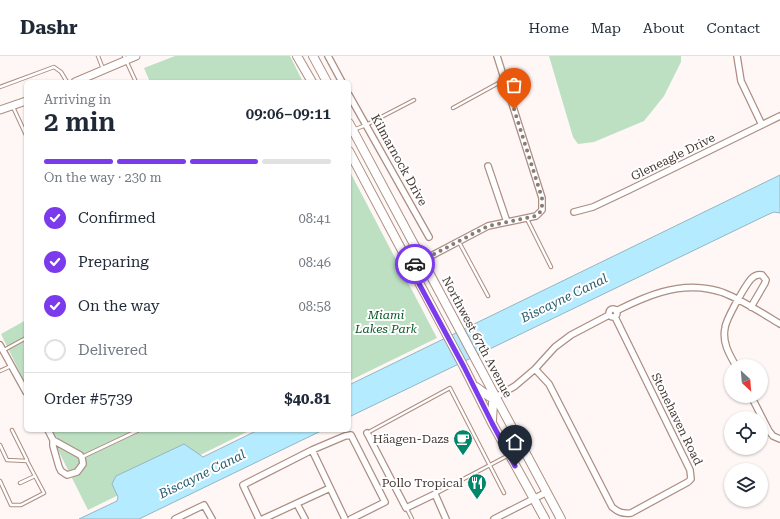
<!DOCTYPE html>
<html lang="en">
<head>
<meta charset="utf-8">
<style>
  body { margin:0; font-family:"Roboto Serif",serif; background:#f6f6f7; color:#1f2937; height:100vh; display:flex; flex-direction:column; font-size:15px; white-space:nowrap }
  * { box-sizing:border-box; margin:0 }
  p { font-size:13px; color:#747a83 }
  .icon { flex:none; width:22px; height:22px; fill:none; stroke:currentColor; stroke-width:2; stroke-linecap:round; stroke-linejoin:round }
  .map { position:relative; flex:1; overflow:hidden }
  .panel { position:absolute; left:24px; top:24px; width:327px; height:352px; display:flex; flex-direction:column; background:#fff; border-radius:6px; box-shadow:0 1px 3px #0004 }
  .panel>* { flex:none }
  .needle { width:26px; rotate:154deg }
  .tools { position:absolute; left:724px; top:303px; display:grid; gap:8px }
  .tools a { display:grid; place-items:center; width:44px; height:44px; border-radius:50%; background:#fff; box-shadow:0 1px 3px #0004; font-size:20px }
  .pin { position:absolute; display:grid; place-items:center; width:34px; height:34px; color:#fff; margin:-41px -17px; border-radius:50% 50% 50% 0; rotate:-45deg; box-shadow:0 0 4px #0007 }
  .pin .icon { rotate:45deg }
  .courier { position:absolute; display:grid; place-items:center; width:40px; height:40px; margin:-20px; border:3px solid #7c3aed; border-radius:50%; background:#fff; color:#222; box-shadow:0 1px 5px #0007 }
  .overview em { font-style:normal; font-weight:600 }
  .overview div { display:flex; flex-direction:column-reverse }
  .overview { display:flex; align-items:center; justify-content:space-between; height:68px; padding:0 20px }
  h1 { font-size:26px; font-weight:600; line-height:30px }
  .bar { display:grid; grid-template-columns:repeat(4,1fr); gap:6px 4px; align-content:center; height:48px; padding:0 20px }
  .bar i { height:5px; border-radius:3px; background:#e0e1e3 }
  .bar .on { background:#7c3aed }
  .bar p { grid-column:span 4 }
  .line { display:flex; align-items:center; gap:10px; padding:0 20px; border-top:1px solid #e0e1e3 }
  .line div { flex:1 }
  ol { padding:0 20px; list-style:none }
  li { display:flex; align-items:center; gap:12px; height:44px }
  li p { margin-inline-start:auto }
  li .icon { padding:4px; border-radius:50%; background:#7c3aed; color:#fff; stroke-width:4 }
  li:last-child { color:#747a83 }
  li i { width:22px; height:22px; border:2px solid #e0e1e3; border-radius:50% }
  header { display:flex; align-items:center; gap:24px; box-sizing:border-box; height:56px; padding:0 20px; background:#fff; border-bottom:1px solid #e0e1e3 }
  header strong { font-size:19px }
  nav { display:flex; gap:22px; margin-inline-start:auto; font-size:14px }
  .map>svg:first-child { display:block }
  .green { fill:#bde0c3 }
  .water { fill:#b5ebff; stroke:#94b6c2 }
  .lines { fill:none; stroke-linecap:round; stroke-linejoin:round }
  .service-casing { stroke:#ad8e82; stroke-width:4.5 }
  .minor-casing { stroke:#ad8e82; stroke-width:8 }
  .tertiary-casing { stroke:#ad8e82; stroke-width:9 }
  .secondary-casing { stroke:#ad8e82; stroke-width:10 }
  .service { stroke:#fff; stroke-width:2.5 }
  .minor { stroke:#fff; stroke-width:5.5 }
  .tertiary { stroke:#fff; stroke-width:7 }
  .secondary { stroke:#fff; stroke-width:8 }
  .done { stroke:#867c78; stroke-width:4; stroke-dasharray:0 7.2 }
  .route { stroke:#7c3aed; stroke-width:5 }
  .labels { text-anchor:middle; dominant-baseline:central; stroke-width:4; stroke-linejoin:round; paint-order:stroke }
  .street-label { font-size:12px; fill:#463934; stroke:#fff }
  .park-label { font-size:12px; font-style:italic; fill:#085827; stroke:#fff }
  .poi-label { font-size:12px; fill:#463934; stroke:#fff; text-anchor:end }
  .water-label { font-size:13px; font-style:italic; fill:#265d6e; stroke:#fff }
</style>
</head>
<body>
<header>
<strong>Dashr</strong>
<nav><a>Home</a><a>Map</a><a>About</a><a>Contact</a></nav>
</header>
<div class="map">
<svg width="780" height="463" viewBox="0 0 780 463">
  <rect width="100%" height="100%" fill="#fef7f5"/>
  <!-- green -->
  <path class="green" d="M 175,0 L 290,0 L 303,26 L 150,26 L 144,12 Z
    M 549,0 L 681,0 L 681,6 L 664,40 L 644,65 L 594,86 L 578,88 L 573,81 Z
    M 349,114 L 437,282 L 349,325 Z
    M 26,264 L 26,329 L 1,278 Z
    M 48,374 L 251,374 L 88,454 Z"/>
  <!-- water -->
  <path class="water" d="M 780,119 L 780,157 L 774,156 L 767,159 L 349,361 L 349,329 Z
    M 258,374 L 323,374 L 139,463 L 79,463 L 117,445 L 118,441 L 112,428 L 116,420 L 184,388 L 203,401 Z"/>
  <g class="lines">
    <defs>
      <path id="service" d="M 98,0 L 103,13
        M 124,0 L 136,26
        M 0,31 L 54,11 L 61,16 L 67,26
        M 13,51 L 26,79
        M 453,52 L 504,24
        M 353,74 L 366,69 L 414,44
        M 527,163 L 551,211
        M 459,186 L 488,240
        M 4,294 L 26,282
        M 0,315 L 11,310
        M 12,374 L 27,404
        M 367,377 L 450,332 L 504,437
        M 0,389 L 7,404 L 27,405 L 44,437 L 21,449 L 11,449 L 0,425
        M 82,401 L 139,374
        M 20,427 L 35,420
        M 435,438 L 509,399
        M 407,453 L 412,463"/>
      <path id="minor" d="M 328,0 L 342,26
        M 737,0 L 741,25 L 762,69
        M 349,39 L 429,181
        M 488,110 L 507,166
        M 574,156 L 593,151 L 629,134 L 780,60
        M 410,211 L 488,170 L 536,160 L 542,154 L 542,142 L 497,0
        M609 257a4 4 0 1 1 8 0a4 4 0 1 1-8 0Z
        M 616,255 C 646,240 676,227 709,233 C 714,234 719,235 724,237 C 744,245 762,257 780,268
        M 0,289 L 26,336
        M 736,310 C 729,298 722,286 725,272 C 726,263 745,230 751,223 C 755,219 758,218 762,219 L 766,224 L 765,227 L 751,251
        M 535,313 L 549,328 L 612,451 C 618,456 622,458 631,457 L 688,426 L 691,423 L 690,414 L 615,261
        M 751,340 L 769,375 L 773,380 L 780,383
        M 496,341 L 515,330 L 535,313 L 555,291 L 571,279 L 609,259
        M 48,374 L 53,384 L 53,390 L 59,411 L 61,415 L 67,419 L 77,416 L 83,408 L 82,402 L 80,399 L 53,384
        M 367,377 L 406,452 L 435,438 L 446,463
        M 312,394 L 345,463
        M 297,448 L 305,463
        M 175,463 L 204,449 L 212,463
        M 259,463 L 243,429 L 312,394 L 345,380 L 351,379 L 385,446 L 351,463
        M 263,463 L 330,432
        M 494,463 L 547,436"/>
      <path id="tertiary" d="M 75,26 L 136,0
        M 0,54 L 26,45"/>
      <path id="secondary" d="M 297,0 L 312,26
        M 313,0 L 327,26
        M 349,67 L 561,463
        M 349,95 L 464,311 L 492,367 L 545,463
        M 476,331 L 490,341 L 496,341
        M 492,364 L 493,347 L 496,341"/>
    </defs>
    <!-- service casing -->
    <use href="#service" class="service-casing"/>
    <!-- minor casing -->
    <use href="#minor" class="minor-casing"/>
    <!-- tertiary casing -->
    <use href="#tertiary" class="tertiary-casing"/>
    <!-- secondary casing -->
    <use href="#secondary" class="secondary-casing"/>
    <!-- service -->
    <use href="#service" class="service"/>
    <!-- minor -->
    <use href="#minor" class="minor"/>
    <!-- tertiary -->
    <use href="#tertiary" class="tertiary"/>
    <!-- secondary -->
    <use href="#secondary" class="secondary"/>
  </g>
  <g class="lines">
    <!-- done -->
    <path class="done" d="M 415,208 L 488,170 L 536,160 L 542,154 L 542,142 L 514,53"/>
    <!-- route -->
    <path class="route" d="M 415,208 L 410,211 L 464,311 L 492,367 L 515,410"/>
  </g>
  <!-- icons -->
  <defs>
    <symbol id="cafe-pin" viewBox="-11 -11 22 30"><path d="M0 17L-7.5 6A9.5 9.5 0 1 1 7.5 6Z" fill="#018669" stroke="#fff"/><path d="M-5.5-4.5H6V0H3Q3 3.5 0 3.5H-2.5Q-5.5 3.5-5.5 0ZM3-3.2v2h1.7v-2ZM-6 4.5H4V6H-6Z" fill="#fff"/></symbol>
    <symbol id="restaurant-pin" viewBox="-11 -11 22 30"><path d="M0 17L-7.5 6A9.5 9.5 0 1 1 7.5 6Z" fill="#018669" stroke="#fff"/><path d="M-5-6h1v4h1v-4h1v4h1v-4h1v5L-1.5 .5V6h-2V.5L-5-1ZM5-6V6H3V1.5H1.5Q1.5-4 5-6Z" fill="#fff"/></symbol>
  </defs>
  <g fill-rule="evenodd">
    <use href="#cafe-pin" x="452" y="372" width="22" height="30"/>
    <use href="#restaurant-pin" x="466" y="416" width="22" height="30"/>
  </g>
  <g class="labels">
    <!-- street labels -->
    <g class="street-label">
      <text transform="translate(673 101) rotate(-26)">Gleneagle Drive</text>
      <text transform="translate(399 104) rotate(61)">Kilmarnock Drive</text>
      <text transform="translate(477 281) rotate(62)">Northwest 67th Avenue</text>
      <text transform="translate(677 363) rotate(64)">Stonehaven Road</text>
    </g>
    <!-- park labels -->
    <g class="park-label">
      <text x="386" y="259">Miami<tspan x="386" dy="14">Lakes Park</tspan></text>
    </g>
    <!-- poi labels -->
    <g class="poi-label">
      <text x="449" y="383">Häagen-Dazs</text>
      <text x="463" y="427">Pollo Tropical</text>
    </g>
    <!-- water labels -->
    <g class="water-label">
      <text transform="translate(564 242) rotate(-26)">Biscayne Canal</text>
      <text transform="translate(202 418) rotate(-26)">Biscayne Canal</text>
    </g>
  </g>
</svg>
<div class="tools">
<a><svg class="needle" viewBox="-14 -14 28 28"><path d="M0-13l5 13h-10z" fill="#e53935"/><path d="M0 13l5-13h-10z" fill="#747a83"/></svg></a>
<a><svg class="icon" aria-label="locate" viewBox="0 0 24 24"><circle cx="12" cy="12" r="6"/><path d="M12 2v4M12 18v4M2 12h4M18 12h4"/></svg></a>
<a><svg class="icon" aria-label="layers" viewBox="0 0 24 24"><path d="M12 4l9 5-9 5-9-5zM3 14l9 5 9-5"/></svg></a>
</div>
<div class="pin" style="left:514px;top:53px;background:#ea580c"><svg class="icon" aria-label="bag" viewBox="0 0 24 24"><path d="M5 8h14l-1 12H6zM9 8a3 3 0 0 1 6 0"/></svg></div>
<div class="pin" style="left:515px;top:410px;background:#1f2937"><svg class="icon" aria-label="home" viewBox="0 0 24 24"><path d="M3 11l9-7 9 7M6 9v11h12V9"/></svg></div>
<div class="courier" style="left:415px;top:208px"><svg class="icon" aria-label="car" viewBox="0 0 24 24"><path d="M5 17H2v-5l4-1 3-4h7l3 4 3 1v5h-3M9 17h6M6 11h13"/><circle cx="7" cy="17" r="2"/><circle cx="17" cy="17" r="2"/></svg></div>
<section class="panel">
<div class="overview"><div><h1>2 min</h1><p>Arriving in</p></div><em>09:06–09:11</em></div>
<div class="bar"><i class="on"></i><i class="on"></i><i class="on"></i><i></i><p>On the way · 230 m</p></div>
<ol>
<li><svg class="icon" aria-label="check" viewBox="0 0 24 24"><path d="M5 12l5 5 9-10"/></svg>Confirmed<p>08:41</p></li>
<li><svg class="icon" aria-label="check" viewBox="0 0 24 24"><path d="M5 12l5 5 9-10"/></svg>Preparing<p>08:46</p></li>
<li><svg class="icon" aria-label="check" viewBox="0 0 24 24"><path d="M5 12l5 5 9-10"/></svg>On the way<p>08:58</p></li>
<li><i></i>Delivered</li>
</ol>
<div class="line" style="height:52px"><div>Order #5739</div><b>$40.81</b></div>
</section>
</div>
</body>
</html>
